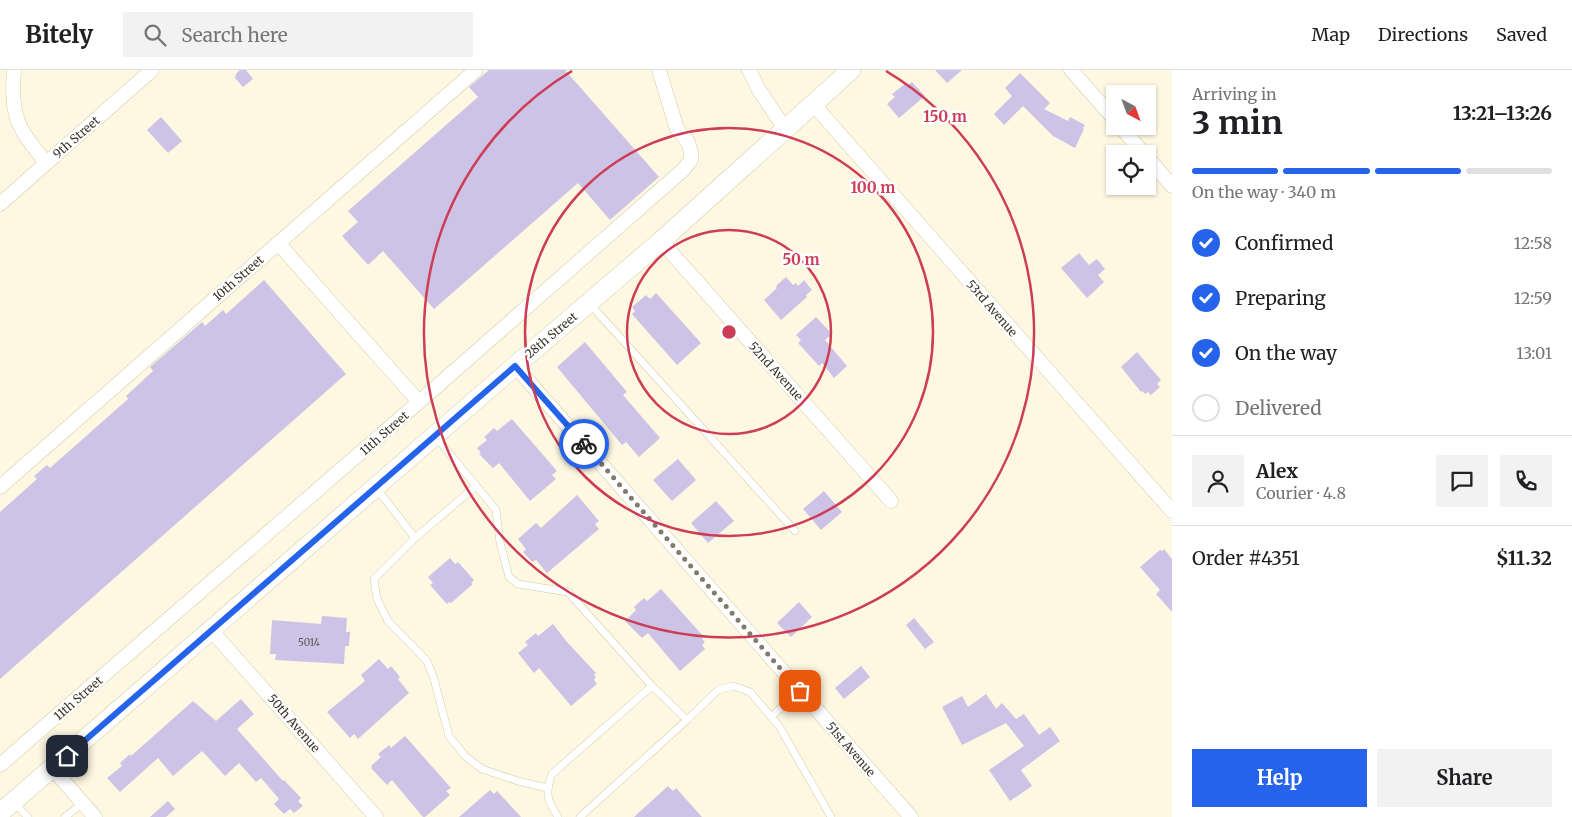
<!DOCTYPE html>
<html lang="en">
<head>
<meta charset="utf-8">
<style>
  body { margin:0; font-family:Merriweather,serif; background:#f2f2f2; color:#202124; height:100vh; display:flex; flex-direction:column; font-size:19px; white-space:nowrap }
  * { box-sizing:border-box; margin:0 }
  p { font-size:16px; color:#757577 }
  .icon { flex:none; width:28px; height:28px; fill:none; stroke:currentColor; stroke-width:2; stroke-linecap:round; stroke-linejoin:round }
  .map { position:relative; flex:1; overflow:hidden }
  .side { display:flex; flex-direction:column; background:#fff; width:400px }
  .side>* { flex:none }
  .needle { width:32px; rotate:139deg }
  .controls { position:absolute; left:1106px; top:15px; display:grid; gap:10px }
  .controls a { display:grid; place-items:center; width:50px; height:50px; border-radius:0px; background:#fff; box-shadow:0 1px 4px #0004; font-size:25px }
  .pin { position:absolute; display:grid; place-items:center; width:42px; height:42px; color:#fff; margin:-21px; border-radius:10px; box-shadow:0 2px 8px #0006 }
  .courier { position:absolute; display:grid; place-items:center; width:50px; height:50px; margin:-25px; border:4px solid #2563eb; border-radius:50%; background:#fff; color:#222; box-shadow:0 1px 6px #0007 }
  .overview em { font-style:normal; font-weight:700 }
  .overview div { display:flex; flex-direction:column-reverse }
  .overview { display:flex; align-items:center; justify-content:space-between; height:85px; padding:0 20px }
  h1 { font-size:32px; font-weight:700; line-height:38px }
  .bar { display:grid; grid-template-columns:repeat(4,1fr); gap:8px 5px; align-content:center; height:60px; padding:0 20px }
  .bar i { height:6px; border-radius:4px; background:#e0e0e0 }
  .bar .on { background:#2563eb }
  .bar p { grid-column:span 4 }
  .line { display:flex; align-items:center; gap:12px; padding:0 20px; border-top:1px solid #e0e0e0 }
  .line div { flex:1 }
  .round { display:grid; place-items:center; flex:none; width:52px; height:52px; border-radius:0px; background:#f2f2f2 }
  ol { padding:0 20px; list-style:none }
  li { display:flex; align-items:center; gap:15px; height:55px }
  li p { margin-inline-start:auto }
  li .icon { padding:5px; border-radius:50%; background:#2563eb; color:#fff; stroke-width:4 }
  li:last-child { color:#757577 }
  li i { width:28px; height:28px; border:2px solid #e0e0e0; border-radius:50% }
  .button { display:flex; gap:10px; margin-top:auto; padding:10px 20px }
  .button a { flex:1; height:58px; border-radius:0px; background:#2563eb; color:#fff; font-size:20px; font-weight:700; line-height:58px; text-align:center }
  .button a+a { background:#f2f2f2; color:#202124 }
  header { display:flex; align-items:center; gap:30px; box-sizing:border-box; height:70px; padding:0 25px; background:#fff; border-bottom:1px solid #e0e0e0 }
  header strong { font-size:24px }
  nav { display:flex; gap:28px; margin-inline-start:auto; font-size:18px }
  .search { width:350px; height:45px; background:#f2f2f2; display:flex; align-items:center; gap:12px; box-sizing:border-box; padding:0 18px; border-radius:0px; color:#757577; font-size:19px }
  main { display:flex; flex:1; min-height:0 }
  .map>svg:first-child { display:block }
  .building { fill:#cdc3e6 }
  .lines { fill:none; stroke-linecap:round; stroke-linejoin:round }
  .service-casing { stroke:#d4cba6; stroke-width:8 }
  .minor-casing { stroke:#d4cba6; stroke-width:15 }
  .secondary-casing { stroke:#d4cba6; stroke-width:20 }
  .service { stroke:#fff; stroke-width:7 }
  .minor { stroke:#fff; stroke-width:14 }
  .secondary { stroke:#fff; stroke-width:19 }
  .done { stroke:#807b6a; stroke-width:5; stroke-dasharray:0 9 }
  .route { stroke:#2563eb; stroke-width:6 }
  .ring { fill:none; stroke:#cd3d56; stroke-width:2.5 }
  .labels { text-anchor:middle; dominant-baseline:central; stroke-width:5; stroke-linejoin:round; paint-order:stroke }
  .number-label { font-size:10px; fill:#605b58 }
  .street-label { font-size:12px; fill:#3c3829; stroke:#fff }
  .centre { fill:#cd3d56; stroke:#fff; stroke-width:2.5 }
  .ring-label { font-size:15px; text-anchor:middle; font-weight:bold; fill:#cd3d56; stroke:#fff; stroke-width:5; stroke-linejoin:round; paint-order:stroke }
</style>
</head>
<body>
<header>
<strong>Bitely</strong>
<div class="search"><svg class="icon" aria-label="search" viewBox="0 0 24 24"><circle cx="10" cy="10" r="6"/><path d="M15 15l6 6"/></svg>Search here</div>
<nav><a>Map</a><a>Directions</a><a>Saved</a></nav>
</header>
<main>
<div class="map">
<svg width="1172" height="747" viewBox="0 0 1172 747">
  <rect width="100%" height="100%" fill="#fef8e2"/>
  <!-- building -->
  <path class="building" d="M 240,0 L 246,0 L 253,9 L 243,17 L 235,8 L 236,4 Z
    M 489,0 L 565,0 L 659,107 L 610,150 L 578,113 L 434,239 L 383,181 L 368,195 L 342,166 L 358,152 L 348,141 L 478,27 L 469,17 Z
    M 935,0 L 962,0 L 947,13 Z
    M 1020,3 L 1050,33 L 1044,39 L 1068,51 L 1070,47 L 1085,55 L 1083,58 L 1084,59 L 1075,78 L 1053,66 L 1023,36 L 1004,55 L 994,44 L 1012,26 L 1005,18 Z
    M 912,12 L 925,26 L 899,48 L 887,34 L 895,27 L 892,24 L 905,14 L 907,16 Z
    M 161,47 L 182,71 L 168,83 L 147,60 Z
    M 1079,183 L 1089,195 L 1097,189 L 1105,199 L 1098,205 L 1104,212 L 1087,228 L 1061,198 Z
    M 786,207 L 793,215 L 796,213 L 798,216 L 804,210 L 812,220 L 806,225 L 807,227 L 781,250 L 764,230 L 777,218 L 776,217 L 777,215 Z
    M 264,210 L 346,304 L 0,609 L 0,442 L 37,409 L 34,406 L 47,395 L 50,398 L 128,329 L 126,326 L 153,301 L 150,297 L 202,252 L 205,256 L 223,240 L 226,244 Z
    M 656,223 L 701,273 L 677,295 L 632,244 L 635,241 L 632,237 L 646,225 L 650,229 Z
    M 816,247 L 832,264 L 825,270 L 847,296 L 834,308 L 822,293 L 819,296 L 798,273 L 801,270 L 796,265 Z
    M 585,272 L 627,322 L 623,325 L 660,368 L 639,387 L 626,372 L 622,375 L 557,297 Z
    M 1137,282 L 1161,310 L 1157,314 L 1160,317 L 1151,325 L 1148,322 L 1145,324 L 1142,321 L 1141,322 L 1121,297 Z
    M 512,349 L 557,401 L 552,405 L 556,409 L 530,431 L 499,393 L 493,398 L 479,384 L 481,383 L 477,378 L 487,370 L 484,367 L 494,358 L 497,361 Z
    M 678,389 L 696,410 L 672,431 L 653,410 Z
    M 824,421 L 842,442 L 821,460 L 803,439 Z
    M 577,425 L 599,451 L 595,454 L 599,459 L 547,503 L 536,490 L 532,492 L 523,482 L 526,479 L 518,469 L 536,453 L 541,458 Z
    M 716,431 L 734,451 L 708,473 L 691,453 Z
    M 1164,479 L 1172,489 L 1172,542 L 1156,524 L 1160,520 L 1140,497 L 1160,480 L 1162,481 Z
    M 450,488 L 455,494 L 458,492 L 474,510 L 471,513 L 473,514 L 451,533 L 449,532 L 447,534 L 430,515 L 433,513 L 428,507 Z
    M 661,519 L 704,567 L 702,569 L 705,572 L 702,575 L 705,579 L 680,601 L 648,563 L 642,568 L 625,551 L 636,540 L 634,537 L 644,528 L 647,531 Z
    M 799,532 L 812,547 L 791,567 L 777,553 Z
    M 322,546 L 347,548 L 346,562 L 350,562 L 349,576 L 345,576 L 344,594 L 275,590 L 276,584 L 270,584 L 272,550 L 321,554 Z
    M 914,548 L 934,572 L 925,579 L 906,555 Z
    M 553,554 L 567,572 L 596,603 L 594,605 L 596,607 L 594,610 L 597,614 L 571,636 L 539,598 L 534,603 L 518,583 L 528,575 L 525,572 L 536,563 L 538,566 Z
    M 379,589 L 388,599 L 391,596 L 400,607 L 398,609 L 409,623 L 358,669 L 354,664 L 350,668 L 327,642 L 365,611 L 361,605 Z
    M 861,596 L 870,607 L 844,629 L 835,618 Z
    M 986,624 L 999,643 L 996,639 L 1002,633 L 1016,649 L 1024,644 L 1039,665 L 1050,657 L 1060,671 L 1021,700 L 1032,716 L 1010,731 L 989,700 L 1024,676 L 1006,653 L 962,675 L 942,637 L 962,626 L 968,637 Z
    M 241,629 L 254,644 L 237,659 L 283,711 L 284,710 L 301,728 L 298,731 L 303,736 L 294,743 L 290,739 L 284,744 L 274,734 L 279,729 L 261,708 L 256,712 L 239,693 L 225,706 L 202,681 L 173,706 L 158,688 L 120,722 L 107,708 L 122,696 L 120,693 L 130,684 L 131,686 L 193,631 L 216,651 Z
    M 405,666 L 451,718 L 446,721 L 450,725 L 425,747 L 423,747 L 392,710 L 387,715 L 371,698 L 372,697 L 371,696 L 381,687 L 378,684 L 389,675 L 391,678 Z
    M 668,716 L 673,721 L 676,718 L 702,747 L 634,747 Z
    M 490,720 L 494,724 L 497,721 L 521,747 L 459,747 Z
    M 168,731 L 175,739 L 166,747 L 150,747 Z"/>
  <g class="lines">
    <defs>
      <path id="service" d="M 589,233 L 795,461
        M 435,366 L 496,440 L 500,472 L 509,507 L 518,514 L 568,522 L 652,616 L 687,650 L 718,620 L 733,616 L 750,622 L 779,656 L 831,747
        M 476,416 L 415,468 L 374,509 L 377,529 L 388,551 L 427,591 L 434,609 L 449,666 L 465,686 L 482,699 L 518,711 L 547,718
        M 377,419 L 415,468
        M 771,647 L 800,621
        M 13,732 L 28,747
        M 65,747 L 83,733
        M 558,747 C 547,731 545,723 552,704 L 652,616
        M 580,747 L 687,650"/>
      <path id="minor" d="M 14,0 C 10,44 17,60 47,93
        M 749,0 L 759,20 L 785,59
        M 1071,0 L 1115,50
        M 813,34 L 1172,441
        M 1120,56 L 1144,84
        M 1148,88 L 1172,116
        M 0,134 L 152,0
        M 661,171 L 891,431
        M 278,173 L 419,332
        M 515,296 L 911,747
        M 0,417 L 476,0
        M 211,560 L 376,747
        M 0,695 L 419,332 L 683,100 L 691,90 L 691,82 L 688,72 L 677,59 L 659,0
        M 52,698 L 95,747"/>
      <path id="secondary" d="M 0,743 L 515,296 L 661,171 L 851,0"/>
    </defs>
    <!-- service casing -->
    <use href="#service" class="service-casing"/>
    <!-- minor casing -->
    <use href="#minor" class="minor-casing"/>
    <!-- secondary casing -->
    <use href="#secondary" class="secondary-casing"/>
    <!-- service -->
    <use href="#service" class="service"/>
    <!-- minor -->
    <use href="#minor" class="minor"/>
    <!-- secondary -->
    <use href="#secondary" class="secondary"/>
  </g>
  <g class="lines">
    <!-- done -->
    <path class="done" d="M 584,374 L 800,621"/>
    <!-- route -->
    <path class="route" d="M 67,686 L 515,296 L 584,374"/>
  </g>
  <!-- distance rings -->
  <g class="ring">
    <circle cx="729" cy="262" r="102"/>
    <circle cx="729" cy="262" r="204"/>
    <path d="M886 1A305 305 0 1 1 572 1"/>
  </g>
  <g class="labels">
    <!-- number labels -->
    <g class="number-label">
      <text x="309" y="572">5014</text>
    </g>
    <!-- street labels -->
    <g class="street-label">
      <text transform="translate(76 67) rotate(-41)">9th Street</text>
      <text transform="translate(238 208) rotate(-41)">10th Street</text>
      <text transform="translate(992 238) rotate(49)">53rd Avenue</text>
      <text transform="translate(551 265) rotate(-40)">28th Street</text>
      <text transform="translate(776 301) rotate(48)">52nd Avenue</text>
      <text transform="translate(384 363) rotate(-41)">11th Street</text>
      <text transform="translate(78 628) rotate(-41)">11th Street</text>
      <text transform="translate(294 653) rotate(49)">50th Avenue</text>
      <text transform="translate(851 679) rotate(49)">51st Avenue</text>
    </g>
  </g>
  <circle cx="729" cy="262" r="8" class="centre"/>
  <g class="ring-label">
    <text x="945" y="52">150 m</text>
    <text x="873" y="123">100 m</text>
    <text x="801" y="195">50 m</text>
  </g>
</svg>
<div class="controls">
<a><svg class="needle" viewBox="-14 -14 28 28"><path d="M0-13l5 13h-10z" fill="#e53935"/><path d="M0 13l5-13h-10z" fill="#757577"/></svg></a>
<a><svg class="icon" aria-label="locate" viewBox="0 0 24 24"><circle cx="12" cy="12" r="6"/><path d="M12 2v4M12 18v4M2 12h4M18 12h4"/></svg></a>
</div>
<div class="pin" style="left:800px;top:621px;background:#ea580c"><svg class="icon" aria-label="bag" viewBox="0 0 24 24"><path d="M5 8h14l-1 12H6zM9 8a3 3 0 0 1 6 0"/></svg></div>
<div class="pin" style="left:67px;top:686px;background:#1f2937"><svg class="icon" aria-label="home" viewBox="0 0 24 24"><path d="M3 11l9-7 9 7M6 9v11h12V9"/></svg></div>
<div class="courier" style="left:584px;top:374px"><svg class="icon" aria-label="bike" viewBox="0 0 24 24"><circle cx="6" cy="16" r="4"/><circle cx="18" cy="16" r="4"/><path d="M6 16l4-8h5l3 8M10 8l3 8H6M13 5h3"/></svg></div>
</div>
<section class="side">
<div class="overview"><div><h1>3 min</h1><p>Arriving in</p></div><em>13:21–13:26</em></div>
<div class="bar"><i class="on"></i><i class="on"></i><i class="on"></i><i></i><p>On the way · 340 m</p></div>
<ol>
<li><svg class="icon" aria-label="check" viewBox="0 0 24 24"><path d="M5 12l5 5 9-10"/></svg>Confirmed<p>12:58</p></li>
<li><svg class="icon" aria-label="check" viewBox="0 0 24 24"><path d="M5 12l5 5 9-10"/></svg>Preparing<p>12:59</p></li>
<li><svg class="icon" aria-label="check" viewBox="0 0 24 24"><path d="M5 12l5 5 9-10"/></svg>On the way<p>13:01</p></li>
<li><i></i>Delivered</li>
</ol>
<div class="line" style="height:90px"><a class="round"><svg class="icon" aria-label="person" viewBox="0 0 24 24"><circle cx="12" cy="8" r="4"/><path d="M4 21q1-7 8-7t8 7"/></svg></a><div><b>Alex</b><p>Courier · 4.8</p></div><a class="round"><svg class="icon" aria-label="chat" viewBox="0 0 24 24"><path d="M4 5h16v11H9l-5 4z"/></svg></a><a class="round"><svg class="icon" aria-label="phone" viewBox="0 0 24 24"><path d="M5 4h4l2 5-3 2q2 4 5 5l2-3 5 2v4C11 20 4 13 5 4z"/></svg></a></div>
<div class="line" style="height:65px"><div>Order #4351</div><b>$11.32</b></div>
<div class="button"><a>Help</a><a>Share</a></div>
</section>
</main>
</body>
</html>
